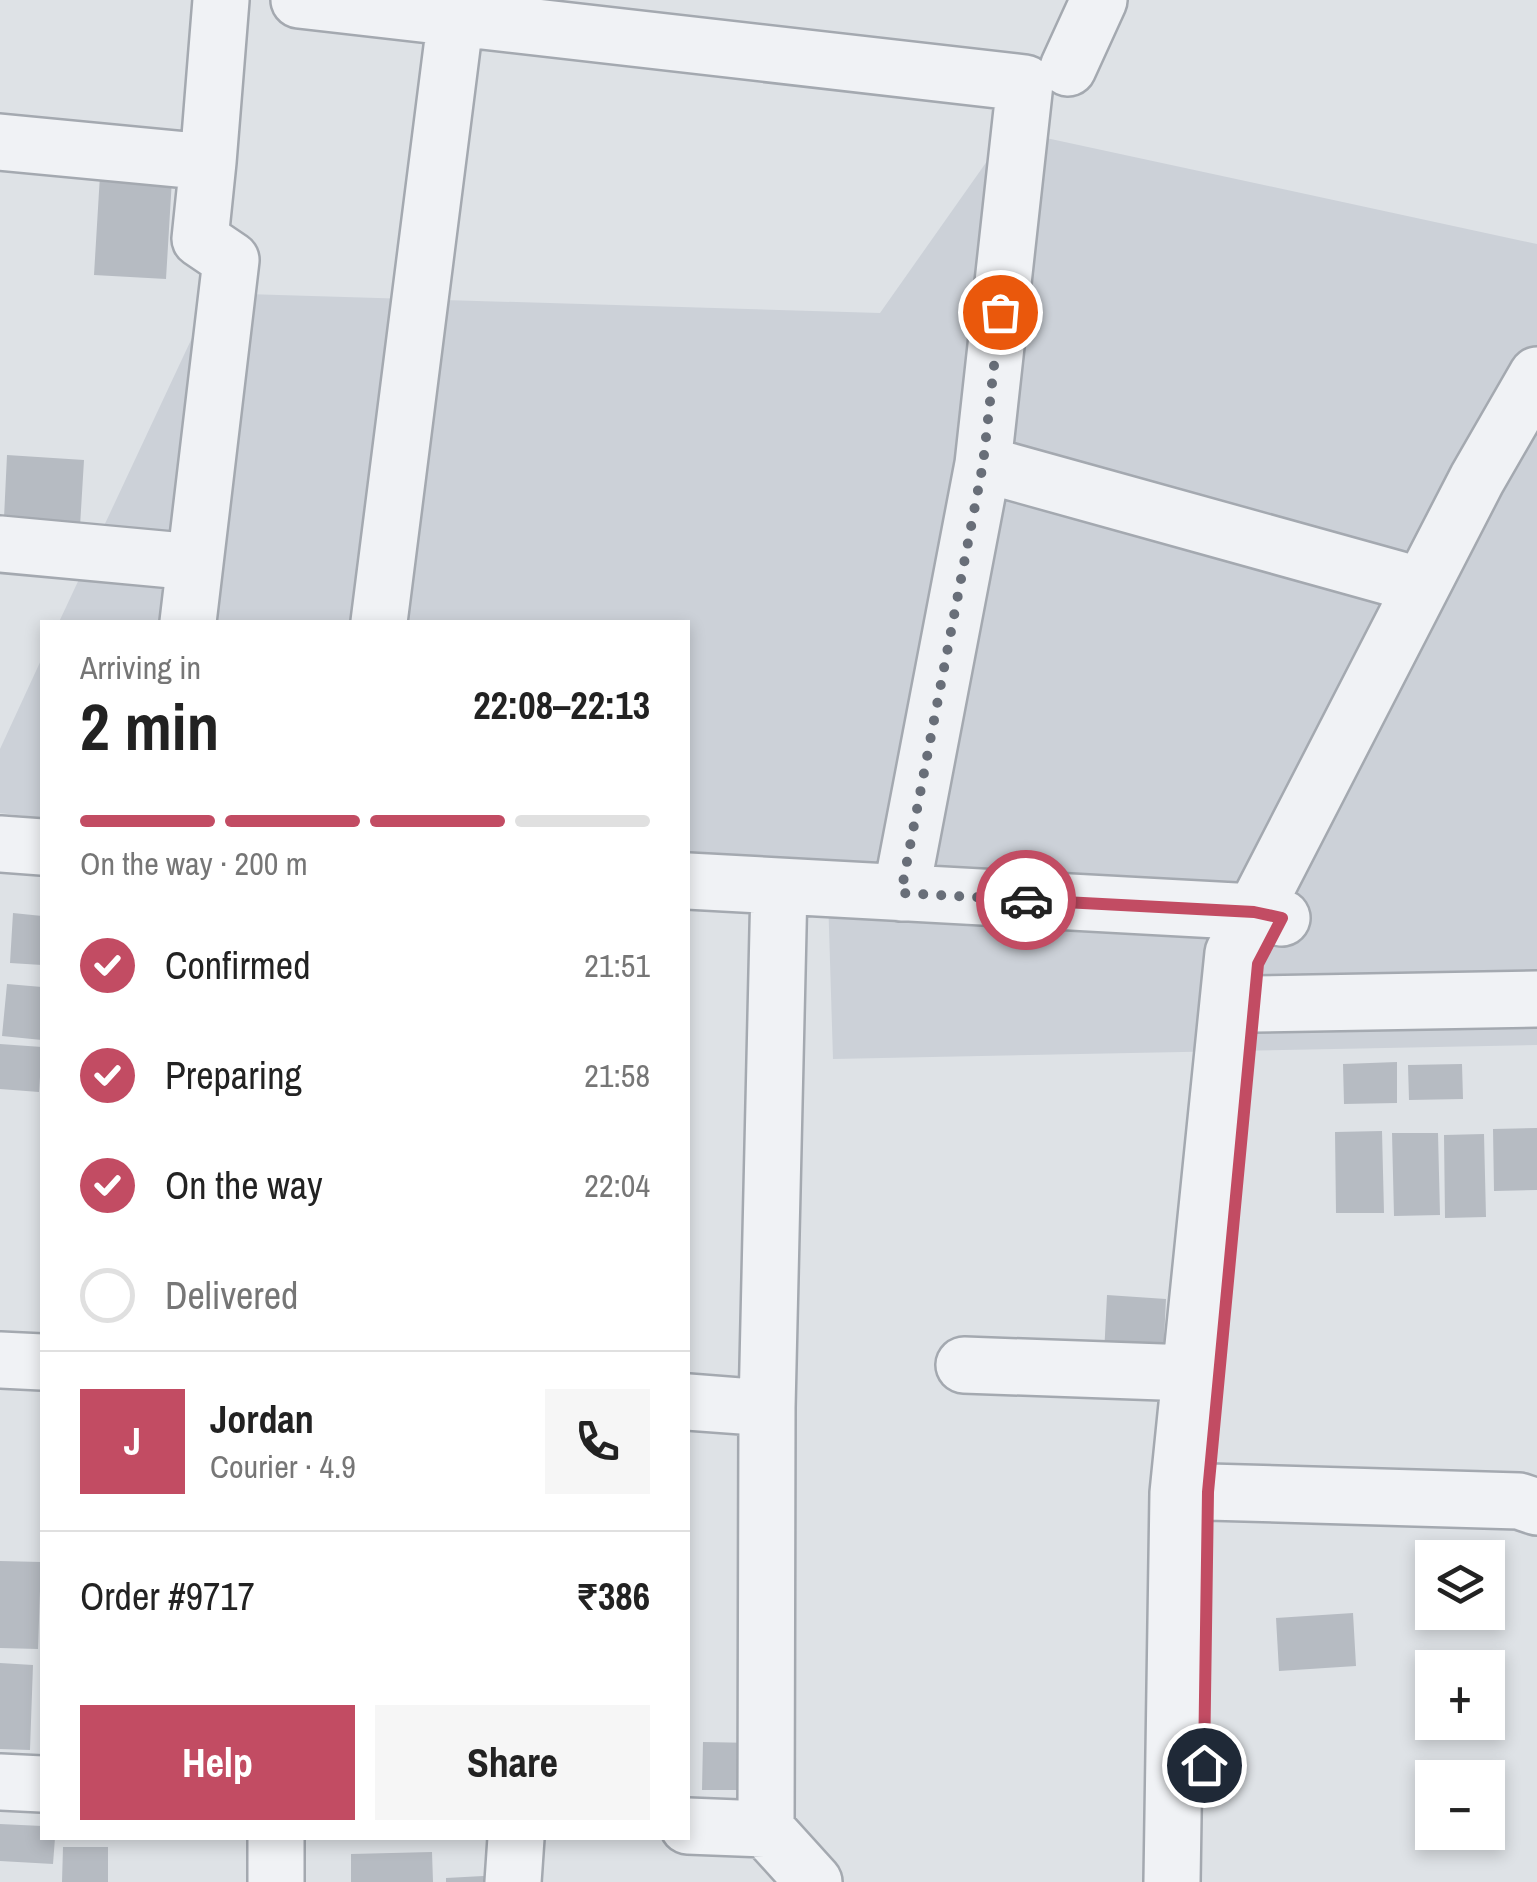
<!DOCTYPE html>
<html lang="en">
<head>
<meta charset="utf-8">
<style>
  body { margin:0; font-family:"Archivo Narrow",sans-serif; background:#f6f6f6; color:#222; height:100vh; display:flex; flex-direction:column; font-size:38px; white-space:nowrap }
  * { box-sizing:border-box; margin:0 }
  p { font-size:32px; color:#767676 }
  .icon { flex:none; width:55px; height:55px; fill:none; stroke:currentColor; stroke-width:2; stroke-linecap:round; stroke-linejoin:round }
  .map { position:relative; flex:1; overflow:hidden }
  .drawer { position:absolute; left:40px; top:620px; width:650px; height:1220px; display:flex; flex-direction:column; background:#fff; border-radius:0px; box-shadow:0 5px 15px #0003 }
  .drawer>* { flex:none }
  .tools { position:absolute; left:1415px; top:1540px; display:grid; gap:20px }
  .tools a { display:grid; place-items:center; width:90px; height:90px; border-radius:0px; background:#fff; box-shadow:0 5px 15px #0003; font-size:50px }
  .pin { position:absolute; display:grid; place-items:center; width:85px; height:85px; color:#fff; margin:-42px; border:5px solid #fff; border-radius:50%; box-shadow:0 2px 10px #0007 }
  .courier { position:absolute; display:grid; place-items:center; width:100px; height:100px; margin:-50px; border:8px solid #c24c63; border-radius:50%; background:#fff; color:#222; box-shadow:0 2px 12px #0007 }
  .headline em { font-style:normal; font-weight:700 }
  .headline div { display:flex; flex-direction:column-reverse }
  .headline { display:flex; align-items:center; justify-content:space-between; height:170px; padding:0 40px }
  h1 { font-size:65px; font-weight:700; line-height:75px }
  .bar { display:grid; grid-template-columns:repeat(4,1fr); gap:15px 10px; align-content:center; height:120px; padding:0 40px }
  .bar i { height:12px; border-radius:8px; background:#e0e0e0 }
  .bar .active { background:#c24c63 }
  .bar p { grid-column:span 4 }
  .line { display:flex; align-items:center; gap:25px; padding:0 40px; border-top:2px solid #e0e0e0 }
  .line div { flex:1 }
  .round { display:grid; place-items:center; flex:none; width:105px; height:105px; border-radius:0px; background:#f6f6f6 }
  ol { padding:0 40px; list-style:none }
  li { display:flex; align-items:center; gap:30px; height:110px }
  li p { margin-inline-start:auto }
  li .icon { padding:10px; border-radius:50%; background:#c24c63; color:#fff; stroke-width:4 }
  li:last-child { color:#767676 }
  li i { width:55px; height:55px; border:5px solid #e0e0e0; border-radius:50% }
  .action { display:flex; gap:20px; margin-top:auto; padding:20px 40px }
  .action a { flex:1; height:115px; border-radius:0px; background:#c24c63; color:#fff; font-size:40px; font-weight:700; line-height:115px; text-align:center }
  .action a+a { background:#f6f6f6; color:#222 }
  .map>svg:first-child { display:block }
  .built { fill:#ccd1d8 }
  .building { fill:#b6bbc2 }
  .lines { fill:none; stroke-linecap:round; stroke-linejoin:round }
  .minor-casing { stroke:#a4a9b0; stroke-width:60 }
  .minor { stroke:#f0f2f5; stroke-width:55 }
  .done { stroke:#686e78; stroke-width:10; stroke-dasharray:0 18 }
  .route { stroke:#c24c63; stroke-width:12 }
</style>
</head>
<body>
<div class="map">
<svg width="1537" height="1882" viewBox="0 0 1537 1882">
  <rect width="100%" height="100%" fill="#dee2e6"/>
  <!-- built -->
  <path class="built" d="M 1009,130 L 1537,244 L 1537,1045 L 833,1059 L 828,896 L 688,882 L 688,622 L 59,622 L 213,293 L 880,313 Z
    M 42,658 L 42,818 L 0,813 L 0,749 Z"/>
  <!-- building -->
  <path class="building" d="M 100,175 L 172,179 L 166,279 L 94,275 Z
    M 7,455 L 84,460 L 79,543 L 3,539 Z
    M 13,913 L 42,916 L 42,965 L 10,963 Z
    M 7,984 L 42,987 L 42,1040 L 2,1036 Z
    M 0,1044 L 42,1047 L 39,1092 L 0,1089 Z
    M 1397,1062 L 1397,1103 L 1344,1104 L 1343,1064 Z
    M 1462,1064 L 1463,1099 L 1409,1100 L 1408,1065 Z
    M 1537,1128 L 1537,1190 L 1494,1191 L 1493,1129 Z
    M 1382,1131 L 1384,1213 L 1336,1213 L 1335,1132 Z
    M 1392,1133 L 1438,1133 L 1440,1215 L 1394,1216 Z
    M 1484,1134 L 1486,1217 L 1445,1218 L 1444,1135 Z
    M 1107,1295 L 1166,1299 L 1163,1359 L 1104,1355 Z
    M 0,1561 L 41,1562 L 38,1649 L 0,1648 Z
    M 1353,1613 L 1356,1666 L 1279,1671 L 1276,1618 Z
    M 0,1663 L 33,1665 L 30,1750 L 0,1749 Z
    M 703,1742 L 756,1743 L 755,1790 L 702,1790 Z
    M 0,1824 L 42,1826 L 42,1838 L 55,1838 L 53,1864 L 0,1861 Z
    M 63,1847 L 108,1847 L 108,1882 L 62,1882 Z
    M 432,1852 L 433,1882 L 351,1882 L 351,1854 Z
    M 502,1875 L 502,1882 L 446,1882 L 446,1878 Z"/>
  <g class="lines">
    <defs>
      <path id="minor" d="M 299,0 L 1025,83 L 983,464 L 1422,586
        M 1068,68 L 1099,0
        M 0,142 L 208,162 L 221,0
        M 0,544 L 194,562
        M 188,622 L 231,260 L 200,239 L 208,162
        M 379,622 L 458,0
        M 0,844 L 42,847
        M 688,881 L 1254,912 L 1282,918
        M 901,893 L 983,464
        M 1254,1004 L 1537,999
        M 0,1360 L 42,1362
        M 964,1365 L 1190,1373
        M 688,1402 L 767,1408
        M 1178,1493 L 1208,1492 L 1519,1501 L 1537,1507
        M 0,1782 L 42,1784
        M 688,1826 L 766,1829 L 814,1882
        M 766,1829 L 767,1408 L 779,886
        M 276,1838 L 276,1882
        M 513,1882 L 516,1838
        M 1172,1882 L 1178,1493 L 1233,953 L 1477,479 L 1537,375"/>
    </defs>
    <!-- minor casing -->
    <use href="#minor" class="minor-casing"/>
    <!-- minor -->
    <use href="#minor" class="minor"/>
  </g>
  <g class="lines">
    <!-- done -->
    <path class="done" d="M 1000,312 L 983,464 L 901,893 L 1026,900"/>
    <!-- route -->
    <path class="route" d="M 1026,900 L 1254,912 L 1282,918 L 1258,964 L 1208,1492 L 1204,1765"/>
  </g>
</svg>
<div class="tools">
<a><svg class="icon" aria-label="layers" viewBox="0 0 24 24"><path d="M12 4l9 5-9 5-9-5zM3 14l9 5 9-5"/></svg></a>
<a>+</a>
<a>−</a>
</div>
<div class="pin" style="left:1000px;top:312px;background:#ea580c"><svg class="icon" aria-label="bag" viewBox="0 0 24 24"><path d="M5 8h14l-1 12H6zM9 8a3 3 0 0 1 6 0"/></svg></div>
<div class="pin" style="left:1204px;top:1765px;background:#1f2937"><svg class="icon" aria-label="home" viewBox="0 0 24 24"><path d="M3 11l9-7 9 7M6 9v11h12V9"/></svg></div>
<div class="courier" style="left:1026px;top:900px"><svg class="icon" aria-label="car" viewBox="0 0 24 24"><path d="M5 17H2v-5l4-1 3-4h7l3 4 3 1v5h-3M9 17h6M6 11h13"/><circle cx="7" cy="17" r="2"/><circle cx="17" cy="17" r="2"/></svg></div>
<section class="drawer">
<div class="headline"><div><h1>2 min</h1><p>Arriving in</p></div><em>22:08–22:13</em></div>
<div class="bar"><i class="active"></i><i class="active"></i><i class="active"></i><i></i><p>On the way · 200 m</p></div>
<ol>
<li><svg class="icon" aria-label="check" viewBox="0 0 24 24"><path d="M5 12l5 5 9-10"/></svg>Confirmed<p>21:51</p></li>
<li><svg class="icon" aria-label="check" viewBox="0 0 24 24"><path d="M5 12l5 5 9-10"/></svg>Preparing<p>21:58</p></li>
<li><svg class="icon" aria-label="check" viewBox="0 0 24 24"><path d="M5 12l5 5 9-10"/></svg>On the way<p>22:04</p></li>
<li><i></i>Delivered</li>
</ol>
<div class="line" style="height:180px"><b class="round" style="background:#c24c63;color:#fff">J</b><div><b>Jordan</b><p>Courier · 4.9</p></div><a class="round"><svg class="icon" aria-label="phone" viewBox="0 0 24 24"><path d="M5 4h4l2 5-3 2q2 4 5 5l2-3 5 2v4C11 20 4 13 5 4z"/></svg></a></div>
<div class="line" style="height:130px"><div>Order #9717</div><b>₹386</b></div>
<div class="action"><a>Help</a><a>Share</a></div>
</section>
</div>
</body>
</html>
